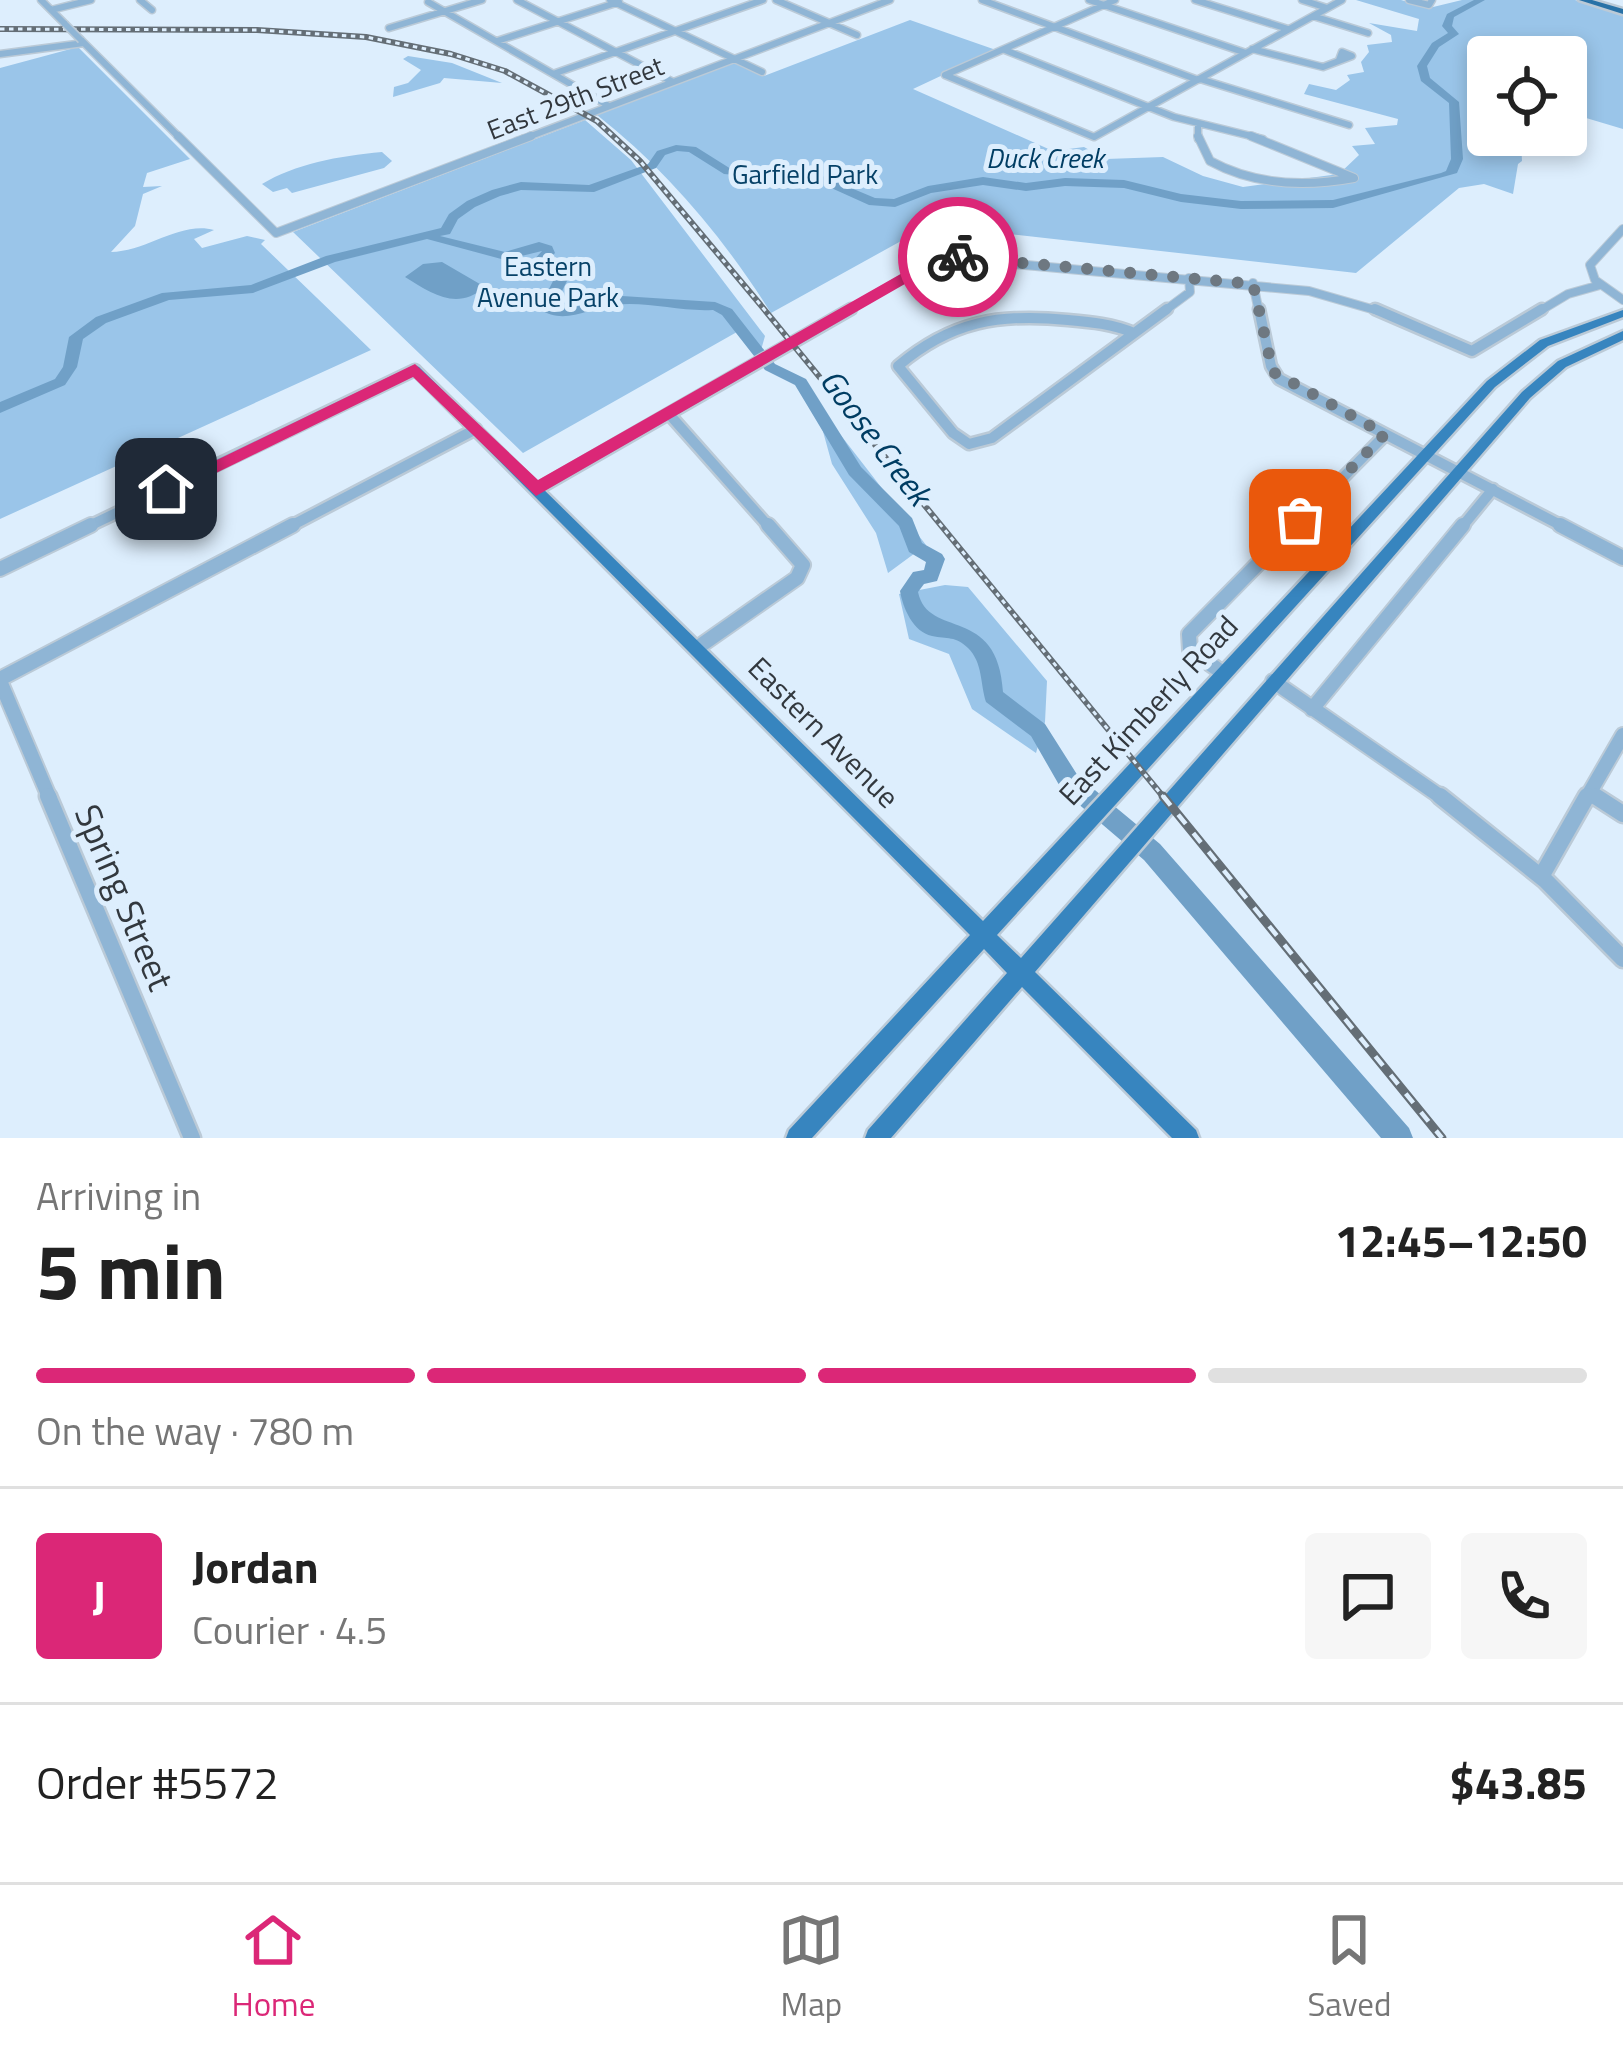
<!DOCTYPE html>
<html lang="en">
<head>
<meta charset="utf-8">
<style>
  body { margin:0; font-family:"Titillium Web",sans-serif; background:#f6f6f6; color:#222; height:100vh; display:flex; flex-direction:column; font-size:45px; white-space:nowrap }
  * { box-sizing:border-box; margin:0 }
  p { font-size:39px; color:#767676 }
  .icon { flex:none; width:66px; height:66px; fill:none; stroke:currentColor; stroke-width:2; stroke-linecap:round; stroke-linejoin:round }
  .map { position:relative; height:1138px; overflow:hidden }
  .side { display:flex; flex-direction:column; background:#fff; flex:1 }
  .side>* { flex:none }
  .fabs { position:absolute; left:1467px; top:36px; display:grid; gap:24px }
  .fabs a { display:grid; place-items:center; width:120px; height:120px; border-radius:12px; background:#fff; box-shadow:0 6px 18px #0003; font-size:60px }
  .pin { position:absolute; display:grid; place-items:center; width:102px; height:102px; color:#fff; margin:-51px; border-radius:24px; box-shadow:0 6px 18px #0006 }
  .courier { position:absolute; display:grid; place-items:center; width:120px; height:120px; margin:-60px; border:9px solid #db2777; border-radius:50%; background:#fff; color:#222; box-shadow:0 3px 15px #0007 }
  .headline em { font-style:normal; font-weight:700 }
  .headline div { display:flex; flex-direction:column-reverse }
  .headline { display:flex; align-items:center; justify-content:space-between; height:204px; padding:0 36px }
  h1 { font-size:78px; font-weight:700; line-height:90px }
  .bar { display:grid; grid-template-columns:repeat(4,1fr); gap:18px 12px; align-content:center; height:144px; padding:0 36px }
  .bar i { height:15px; border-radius:9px; background:#e0e0e0 }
  .bar .current { background:#db2777 }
  .bar p { grid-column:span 4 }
  .line { display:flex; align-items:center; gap:30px; padding:0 36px; border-top:3px solid #e0e0e0 }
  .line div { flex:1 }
  .round { display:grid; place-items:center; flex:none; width:126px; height:126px; border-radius:12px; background:#f6f6f6 }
  .tab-bar { display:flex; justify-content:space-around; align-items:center; height:168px; border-top:3px solid #e0e0e0; background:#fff; font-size:33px; color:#767676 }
  .tab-bar a { display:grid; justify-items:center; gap:6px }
  .tab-bar .current { color:#db2777 }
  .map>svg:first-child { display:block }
  .green { fill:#9ac5e9 }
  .water { fill:#70a0c7 }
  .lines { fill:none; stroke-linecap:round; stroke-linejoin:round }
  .river { fill:#70a0c7; fill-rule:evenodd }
  .minor-far4-casing { stroke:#bbcad7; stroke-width:9 }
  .minor-far3-casing { stroke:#bbcad7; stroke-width:10 }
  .minor-far2-casing { stroke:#bbcad7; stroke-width:15 }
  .minor-far1-casing { stroke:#bbcad7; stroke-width:18 }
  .minor-casing { stroke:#bbcad7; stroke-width:21 }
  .major-casing { stroke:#bbcad7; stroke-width:5 }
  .highway-casing { stroke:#bbcad7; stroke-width:5 }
  .minor-far4 { stroke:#8fb5d5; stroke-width:6 }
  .minor-far3 { stroke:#8fb5d5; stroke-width:8 }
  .minor-far2 { stroke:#8fb5d5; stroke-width:10 }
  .minor-far1 { stroke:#8fb5d5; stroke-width:14 }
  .minor { stroke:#8fb5d5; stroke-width:16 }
  .major { fill:#3785bf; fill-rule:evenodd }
  .highway { fill:#2972a7; fill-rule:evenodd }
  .rail-far1-casing { stroke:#646e76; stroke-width:6 }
  .rail-casing { stroke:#646e76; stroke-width:9 }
  .rail-far1 { stroke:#ddeefd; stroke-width:3; stroke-dasharray:4.5; stroke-linecap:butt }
  .rail { stroke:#ddeefd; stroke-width:4.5; stroke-dasharray:12; stroke-linecap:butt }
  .minor-bridge-casing { stroke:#bbcad7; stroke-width:9; stroke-linecap:butt }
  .minor-bridge { stroke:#8fb5d5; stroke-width:6 }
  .route { fill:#db2777 }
  .done { stroke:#6e7881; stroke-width:12; stroke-dasharray:0 21.6 }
  .labels { text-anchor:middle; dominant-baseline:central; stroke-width:10; stroke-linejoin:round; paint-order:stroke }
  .far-street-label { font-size:27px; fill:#32383e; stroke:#ddeefd }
  .far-water-label { font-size:27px; font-style:italic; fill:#003d63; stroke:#ddeefd }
  .far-park-label { font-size:27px; fill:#074268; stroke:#ddeefd }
  .street-label { font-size:30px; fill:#32383e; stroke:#ddeefd }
  .water-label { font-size:33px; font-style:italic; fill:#003d63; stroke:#ddeefd }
  .near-street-label { font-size:36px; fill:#32383e; stroke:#ddeefd }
</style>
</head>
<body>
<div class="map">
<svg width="1623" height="1138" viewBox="0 0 1623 1138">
  <rect width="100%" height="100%" fill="#ddeefd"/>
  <!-- green -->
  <path class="green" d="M 1356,0 L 1401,0 L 1429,8 L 1462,0 L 1575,0 L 1623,15 L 1623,129 L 1566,112 L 1566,57 L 1488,57 L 1488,135 L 1534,135 L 1521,142 L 1522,161 L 1518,164 L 1513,194 L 1484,184 L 1459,188 L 1356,273 L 930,225 L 771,313 C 723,237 666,169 597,115 L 734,62 L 764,76 L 910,20 L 996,50 L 913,89 L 1053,151 L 1084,147 L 1106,159 L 1163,157 L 1203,176 L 1243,187 L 1339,174 L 1359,155 L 1352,146 L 1375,144 L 1365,128 L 1397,125 L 1398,119 L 1304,94 L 1309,84 L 1336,90 L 1350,80 L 1347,75 L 1364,72 L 1361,62 L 1369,52 L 1367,45 L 1392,42 L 1391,35 L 1369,23 L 1417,31 L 1419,19 Z
    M 78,47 L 190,159 L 147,173 L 143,187 L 162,186 L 143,194 L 135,226 L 111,252 C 146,252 180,221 214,230 L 194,239 L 202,248 L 247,236 L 265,240 L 261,244 L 371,350 L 0,519 L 0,68 Z
    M 408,56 L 452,63 L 502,83 L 444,78 L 440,83 L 393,97 L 394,87 L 408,83 L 421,70 L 403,59 Z
    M 585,120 L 631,160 L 765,336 L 761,350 L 744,328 L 523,453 L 293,232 Z
    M 382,152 L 392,161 L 384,168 L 292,193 L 287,188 L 273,192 L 262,184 C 295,164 338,156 382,152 Z
    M 819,417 L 829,420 L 926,545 L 888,573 L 876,533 L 832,464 Z
    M 945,585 L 968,587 L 1047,681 L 1045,722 L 1036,753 L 972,709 L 949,654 L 909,639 L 899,594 Z"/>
  <!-- water -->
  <path class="water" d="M 442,262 L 485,287 C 457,311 432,294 405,277 L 423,264 Z"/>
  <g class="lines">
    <!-- river -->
    <path class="river" d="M 1474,0 L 1485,0 L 1454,17 L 1452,26 L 1459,34 L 1439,47 L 1427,66 L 1430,78 L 1459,102 L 1463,159 L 1457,173 L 1333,208 L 1241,209 L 1181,202 L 1124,188 L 1065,186 L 1026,191 L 983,185 L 931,193 L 895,207 L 869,205 L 818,182 L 724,174 L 689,152 L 677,151 L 665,155 L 656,168 L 594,192 L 521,190 L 500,196 L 475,207 L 458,219 L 450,234 L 440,236 L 505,252 L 539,242 L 552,246 L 555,253 L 545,263 L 563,272 L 567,281 L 554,307 L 570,308 L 622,296 L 715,302 L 732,309 L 775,364 L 806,379 L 861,467 L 912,518 L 922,543 L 942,554 L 945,559 L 937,581 L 924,584 L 918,592 C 928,640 998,604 1003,692 L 1045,724 L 1078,776 L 1160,844 L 1409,1128 L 1413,1138 L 1381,1138 L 1144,860 L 1062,790 L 1031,736 L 986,702 C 980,683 983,663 968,648 C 956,636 947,639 932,636 C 913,632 903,608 900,591 L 913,572 L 924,570 L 926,562 L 909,552 L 899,526 L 849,475 L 795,385 L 765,370 L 722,315 L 713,310 C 680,312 647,301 614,305 C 587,308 565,326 539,309 L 553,281 L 552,277 L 530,264 L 542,251 L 505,260 L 427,239 L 335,262 L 253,293 L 169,300 L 106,323 L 83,339 L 77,367 L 65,385 L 0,413 L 0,402 L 55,379 L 63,367 L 69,337 L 96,317 L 162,293 L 251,285 L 326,256 L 441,228 L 449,214 L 467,201 L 492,190 L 521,182 L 589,185 L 648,164 L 657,151 L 676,145 L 696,147 L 731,169 L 820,175 L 875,198 L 894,199 L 928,186 L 983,177 L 1026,183 L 1065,178 L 1124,180 L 1181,194 L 1241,201 L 1333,200 L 1441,173 L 1446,171 L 1451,159 L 1449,103 L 1421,81 L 1417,66 L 1432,43 L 1448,33 L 1442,26 L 1447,14 Z"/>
    <defs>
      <path id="minor-far4" d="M 41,0 L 65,24
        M 140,0 L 152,10
        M 517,0 L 673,82
        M 610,0 L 762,72
        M 776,0 L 857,35
        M 982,0 L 1198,80
        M 1089,0 L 1246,53
        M 1195,0 L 1288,29
        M 1302,0 L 1327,8
        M 1409,0 L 1429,5 L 1432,0
        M 428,2 L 609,106
        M 51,10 L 91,0
        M 1313,16 L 1368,33
        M 389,28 L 482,0
        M 81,40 L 181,139
        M 497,41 L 619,2
        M 1252,49 L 1323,67 L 1352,56 L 1342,52 L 1339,60
        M 1005,50 L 1174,117 L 1263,139
        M 0,54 L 84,43
        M 553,74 L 763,0
        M 945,75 L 1094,137 L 1342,0
        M 945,75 L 1115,0
        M 1200,79 L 1349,125
        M 1198,124 L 1198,139
        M 523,139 L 890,0"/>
      <path id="minor-far3" d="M 178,136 L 276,233 L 531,136
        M 1198,136 L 1210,161 C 1254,185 1305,187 1354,178 L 1251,136
        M 1623,229 L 1590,265 L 1595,280 L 1623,300
        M 1253,283 L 1259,312
        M 845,312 L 925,266 L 949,258 L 1309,291 L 1382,312
        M 1163,312 L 1190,292 L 1189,278
        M 1538,312 L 1568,294 L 1600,285"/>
      <path id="minor-far2" d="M 1259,309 L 1271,366 L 1279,379 L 1566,528
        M 1375,309 L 1472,351 L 1542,309
        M 1134,333 C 1113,324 1091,322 1068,320 C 1000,313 951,321 898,366 L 953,433 L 969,444 L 992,438 L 1167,309
        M 669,414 L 770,528
        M 536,490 L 851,309
        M 85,528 L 415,370
        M 287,528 L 476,429
        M 1293,528 L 1385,435
        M 1461,528 L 1493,489"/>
      <path id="minor-far1" d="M 1560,525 L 1623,558
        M 0,569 L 91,525
        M 697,648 L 797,578 L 803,565 L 768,525
        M 1223,673 L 1190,650 L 1189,634 L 1296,525
        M 0,679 L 293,525
        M 0,681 L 50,799
        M 1273,681 L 1444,799
        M 1312,709 L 1463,525
        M 1590,793 L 1600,799
        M 1586,799 L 1623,735"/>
      <path id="minor" d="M 48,796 L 192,1138
        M 1440,796 L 1545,880 L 1623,959
        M 1595,796 L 1623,814
        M 1542,875 L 1587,796"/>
      <path id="major" d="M 1623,310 L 1623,317 L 1548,346 L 1495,387 L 997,935 L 1021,958 L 1522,392 L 1558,361 L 1623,331 L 1623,340 L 1566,367 L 1530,398 L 1035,972 L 1196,1130 L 1199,1138 L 1172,1138 L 1022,987 L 891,1138 L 865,1138 L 868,1130 L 1007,973 L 984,949 L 812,1138 L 786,1138 L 789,1130 L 970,935 L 409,370 L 415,366 L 419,367 L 983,921 L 1487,381 L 1540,340 Z"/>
      <path id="highway" d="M 1579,0 L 1592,0 L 1623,9 L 1623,14 Z"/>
    </defs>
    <!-- minor-far4 casing -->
    <use href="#minor-far4" class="minor-far4-casing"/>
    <!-- minor-far3 casing -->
    <use href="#minor-far3" class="minor-far3-casing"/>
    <!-- minor-far2 casing -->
    <use href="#minor-far2" class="minor-far2-casing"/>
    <!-- minor-far1 casing -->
    <use href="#minor-far1" class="minor-far1-casing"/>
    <!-- minor casing -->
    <use href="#minor" class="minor-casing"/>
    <!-- major casing -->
    <use href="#major" class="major-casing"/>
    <!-- highway casing -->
    <use href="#highway" class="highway-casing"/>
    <!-- minor-far4 -->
    <use href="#minor-far4" class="minor-far4"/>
    <!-- minor-far3 -->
    <use href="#minor-far3" class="minor-far3"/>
    <!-- minor-far2 -->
    <use href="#minor-far2" class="minor-far2"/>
    <!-- minor-far1 -->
    <use href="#minor-far1" class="minor-far1"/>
    <!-- minor -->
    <use href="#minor" class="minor"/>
    <!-- major -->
    <use href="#major" class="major"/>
    <!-- highway -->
    <use href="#highway" class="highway"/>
    <defs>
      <path id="rail-far1" d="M 0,29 L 257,30 L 366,37 L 451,54 L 505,71 L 597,121 L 640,161 L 759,303 L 1165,799"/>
      <path id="rail" d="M 1163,796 L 1442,1138"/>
    </defs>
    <!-- rail-far1 casing -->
    <use href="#rail-far1" class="rail-far1-casing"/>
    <!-- rail casing -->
    <use href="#rail" class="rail-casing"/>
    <!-- rail-far1 -->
    <use href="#rail-far1" class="rail-far1"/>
    <!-- rail -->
    <use href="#rail" class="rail"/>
    <defs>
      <path id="minor-bridge" d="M 65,24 L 81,40"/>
    </defs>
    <!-- minor-bridge casing -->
    <use href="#minor-bridge" class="minor-bridge-casing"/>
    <!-- minor-bridge -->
    <use href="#minor-bridge" class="minor-bridge"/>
  </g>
  <!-- route -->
  <path class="route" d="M 958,253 L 963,260 L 931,269 L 536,496 L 413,377 L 173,494 L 166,496 L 157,489 L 415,364 L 538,480 L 920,263 Z"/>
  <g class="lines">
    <!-- done -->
    <path class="done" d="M 958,257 L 1253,284 L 1273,372 L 1385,434 L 1300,520"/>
  </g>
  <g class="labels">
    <!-- far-street labels -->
    <g class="far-street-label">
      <text transform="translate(575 97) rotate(-21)">East 29th Street</text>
    </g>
    <!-- far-water labels -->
    <g class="far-water-label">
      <text x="1045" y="157">Duck Creek</text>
    </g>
    <!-- far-park labels -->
    <g class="far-park-label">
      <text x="805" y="173">Garfield Park</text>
      <text x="548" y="265">Eastern<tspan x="548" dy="31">Avenue Park</tspan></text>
    </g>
    <!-- street labels -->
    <g class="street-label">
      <text transform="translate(1148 710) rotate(-47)">East Kimberly Road</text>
      <text transform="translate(824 732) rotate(45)">Eastern Avenue</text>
    </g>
    <!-- water labels -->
    <g class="water-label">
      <text transform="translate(876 437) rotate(53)">Goose Creek</text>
    </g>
    <!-- near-street labels -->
    <g class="near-street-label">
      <text transform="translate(125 897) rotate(67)">Spring Street</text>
    </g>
  </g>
</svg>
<div class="fabs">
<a><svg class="icon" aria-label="locate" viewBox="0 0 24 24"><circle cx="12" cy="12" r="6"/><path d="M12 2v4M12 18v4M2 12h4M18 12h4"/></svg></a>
</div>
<div class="pin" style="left:1300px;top:520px;background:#ea580c"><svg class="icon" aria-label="bag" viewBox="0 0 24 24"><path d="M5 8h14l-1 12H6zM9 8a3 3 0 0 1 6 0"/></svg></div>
<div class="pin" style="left:166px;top:489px;background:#1f2937"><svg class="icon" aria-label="home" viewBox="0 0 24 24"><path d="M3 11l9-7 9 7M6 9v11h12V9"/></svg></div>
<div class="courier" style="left:958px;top:257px"><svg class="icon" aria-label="bike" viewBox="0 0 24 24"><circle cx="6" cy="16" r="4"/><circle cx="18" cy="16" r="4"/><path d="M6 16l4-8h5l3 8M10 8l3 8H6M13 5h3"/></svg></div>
</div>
<section class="side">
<div class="headline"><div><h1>5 min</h1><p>Arriving in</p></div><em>12:45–12:50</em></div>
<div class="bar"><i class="current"></i><i class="current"></i><i class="current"></i><i></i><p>On the way · 780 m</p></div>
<div class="line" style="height:216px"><b class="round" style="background:#db2777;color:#fff">J</b><div><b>Jordan</b><p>Courier · 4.5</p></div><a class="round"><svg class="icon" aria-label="chat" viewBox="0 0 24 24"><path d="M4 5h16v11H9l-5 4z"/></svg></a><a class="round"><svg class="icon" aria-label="phone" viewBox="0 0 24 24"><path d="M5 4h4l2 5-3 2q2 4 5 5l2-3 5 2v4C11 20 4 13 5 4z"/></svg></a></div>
<div class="line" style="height:156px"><div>Order #5572</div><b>$43.85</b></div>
</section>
<nav class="tab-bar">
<a class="current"><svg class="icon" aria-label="home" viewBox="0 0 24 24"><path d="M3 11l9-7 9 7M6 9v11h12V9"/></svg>Home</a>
<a><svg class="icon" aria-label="map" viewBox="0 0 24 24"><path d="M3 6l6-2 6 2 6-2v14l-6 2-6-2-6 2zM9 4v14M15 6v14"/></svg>Map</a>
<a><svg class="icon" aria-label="saved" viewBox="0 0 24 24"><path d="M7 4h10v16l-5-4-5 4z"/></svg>Saved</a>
</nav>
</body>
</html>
